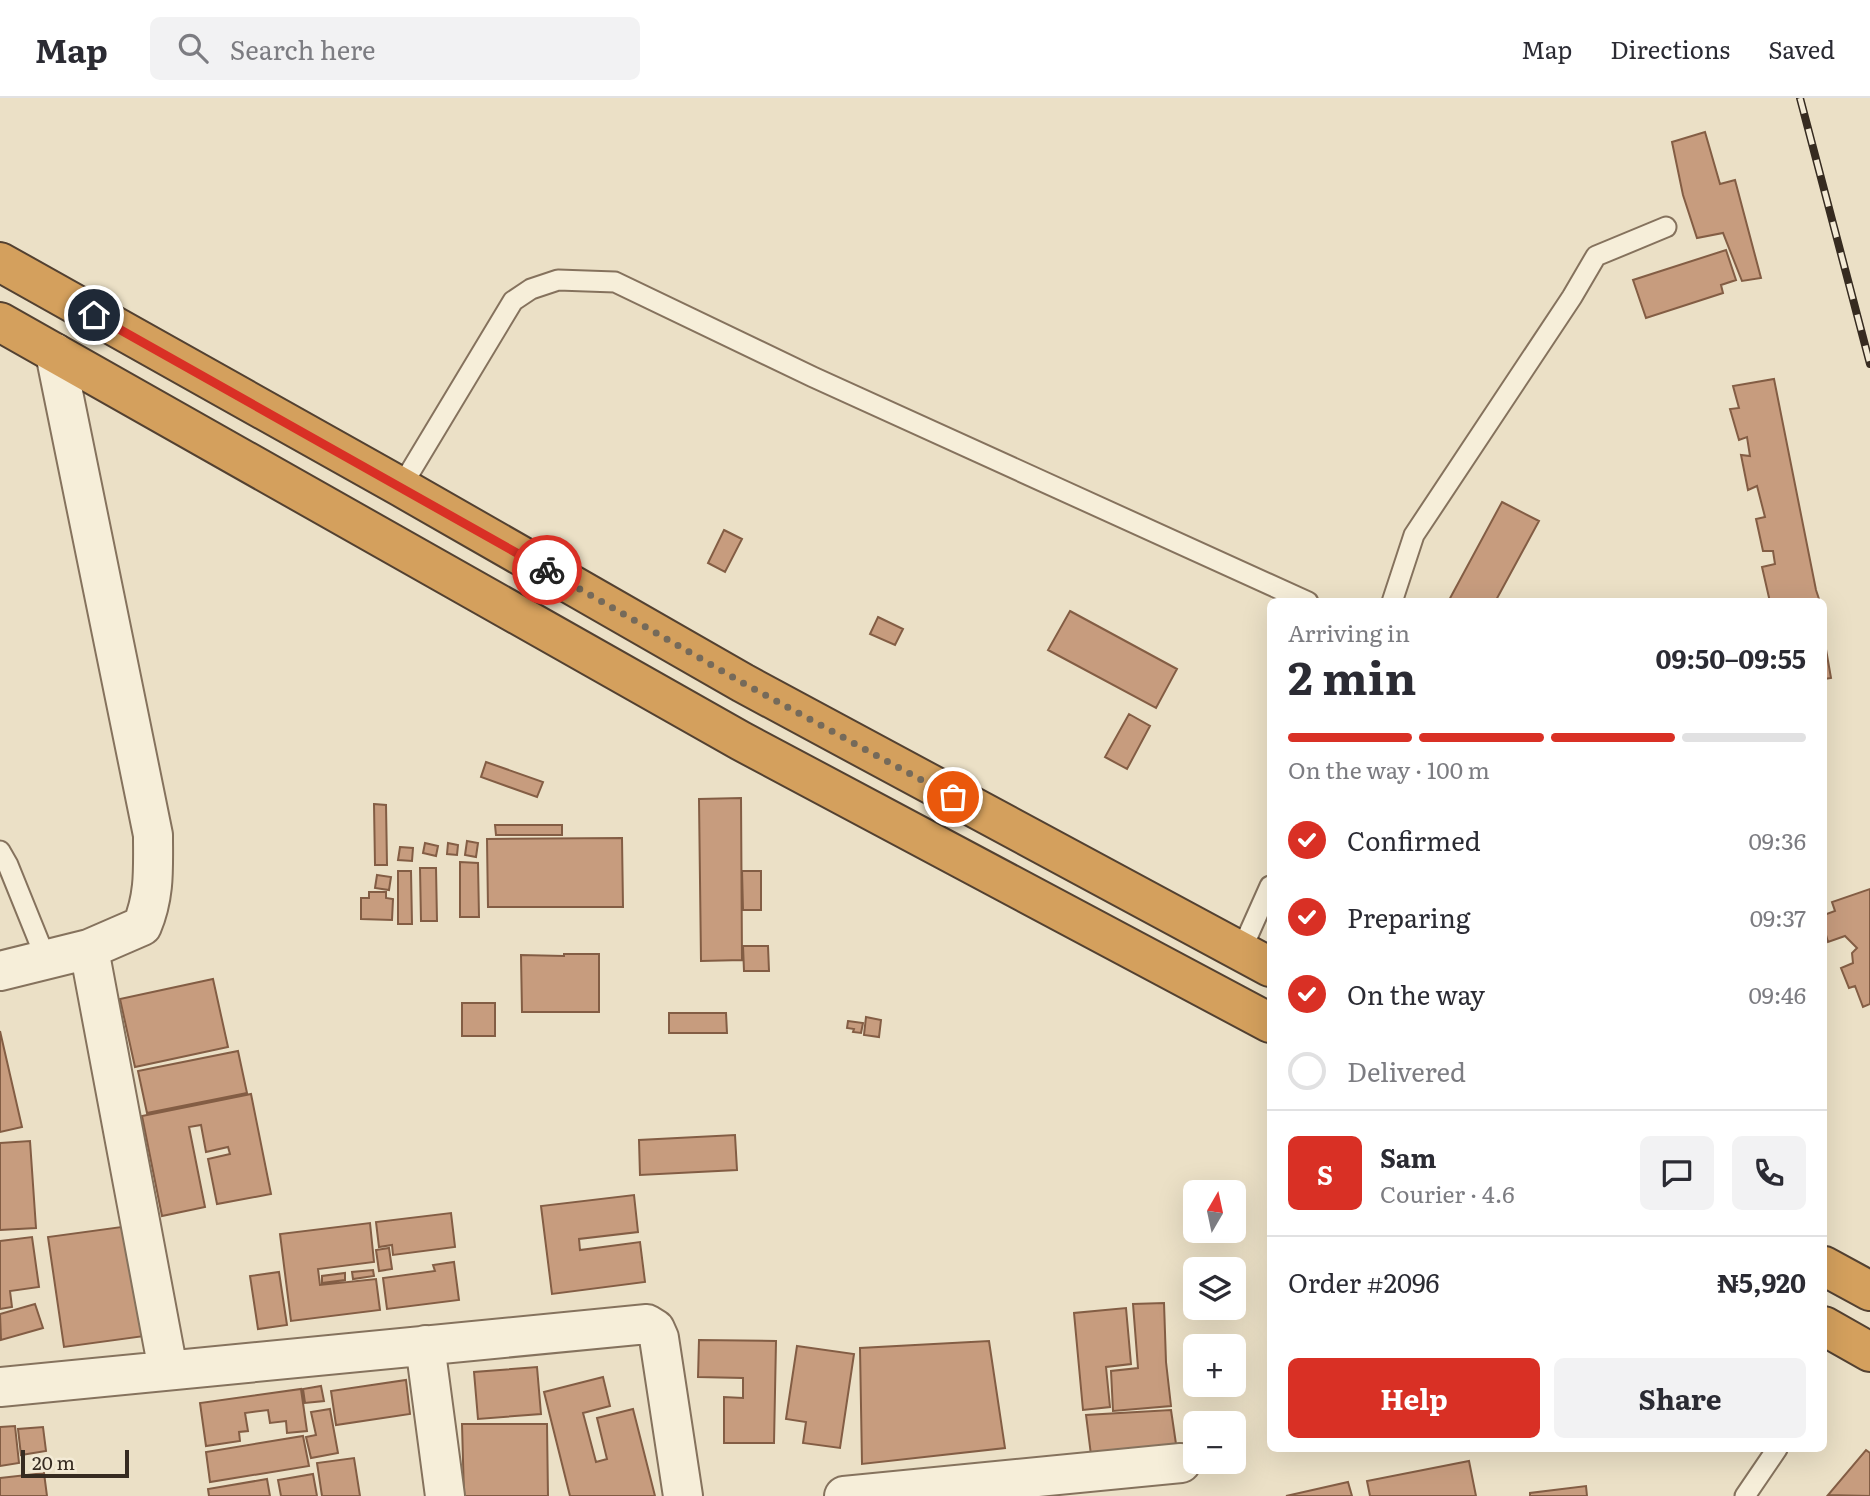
<!DOCTYPE html>
<html lang="en">
<head>
<meta charset="utf-8">
<style>
  body { margin:0; font-family:Literata,serif; background:#f2f2f3; color:#2b2b33; height:100vh; display:flex; flex-direction:column; font-size:26px; white-space:nowrap }
  * { box-sizing:border-box; margin:0 }
  p { font-size:23px; color:#7c7c81 }
  .icon { flex:none; width:38px; height:38px; fill:none; stroke:currentColor; stroke-width:2; stroke-linecap:round; stroke-linejoin:round }
  .map { position:relative; flex:1; overflow:hidden }
  .side { position:absolute; left:1267px; top:500px; width:560px; height:854px; display:flex; flex-direction:column; background:#fff; border-radius:10px; box-shadow:0 7px 28px #0002 }
  .side>* { flex:none }
  .needle { width:46px; rotate:9deg }
  .fabs { position:absolute; left:1183px; top:1082px; display:grid; gap:14px }
  .fabs a { display:grid; place-items:center; width:63px; height:63px; border-radius:10px; background:#fff; box-shadow:0 7px 28px #0002; font-size:35px }
  .scale { position:absolute; left:21px; bottom:18px; width:108px; box-sizing:border-box; padding-left:7px; border:4px solid #362b20; border-top:0; font-size:19px; line-height:24px; white-space:nowrap; color:#362b20; -webkit-text-stroke:5px #f3ead5; paint-order:stroke }
  .pin { position:absolute; display:grid; place-items:center; width:60px; height:60px; color:#fff; margin:-30px; border:4px solid #fff; border-radius:50%; box-shadow:0 2px 7px #0007 }
  .courier { position:absolute; display:grid; place-items:center; width:70px; height:70px; margin:-35px; border:5px solid #d93025; border-radius:50%; background:#fff; color:#222; box-shadow:0 2px 9px #0007 }
  .headline em { font-style:normal; font-weight:700 }
  .headline div { display:flex; flex-direction:column-reverse }
  .headline { display:flex; align-items:center; justify-content:space-between; height:119px; padding:0 21px }
  h1 { font-size:46px; font-weight:700; line-height:52px }
  .bar { display:grid; grid-template-columns:repeat(4,1fr); gap:10px 7px; align-content:center; height:84px; padding:0 21px }
  .bar i { height:9px; border-radius:5px; background:#e1e1e2 }
  .bar .current { background:#d93025 }
  .bar p { grid-column:span 4 }
  .line { display:flex; align-items:center; gap:18px; padding:0 21px; border-top:2px solid #e1e1e2 }
  .line div { flex:1 }
  .round { display:grid; place-items:center; flex:none; width:74px; height:74px; border-radius:10px; background:#f2f2f3 }
  ol { padding:0 21px; list-style:none }
  li { display:flex; align-items:center; gap:21px; height:77px }
  li p { margin-inline-start:auto }
  li .icon { padding:7px; border-radius:50%; background:#d93025; color:#fff; stroke-width:4 }
  li:last-child { color:#7c7c81 }
  li i { width:38px; height:38px; border:4px solid #e1e1e2; border-radius:50% }
  .primary-button { display:flex; gap:14px; margin-top:auto; padding:14px 21px }
  .primary-button a { flex:1; height:80px; border-radius:10px; background:#d93025; color:#fff; font-size:28px; font-weight:700; line-height:80px; text-align:center }
  .primary-button a+a { background:#f2f2f3; color:#2b2b33 }
  header { display:flex; align-items:center; gap:42px; box-sizing:border-box; height:98px; padding:0 35px; background:#fff; border-bottom:2px solid #e1e1e2 }
  header strong { font-size:33px }
  nav { display:flex; gap:38px; margin-inline-start:auto; font-size:24px }
  .search { width:490px; height:63px; background:#f2f2f3; display:flex; align-items:center; gap:18px; box-sizing:border-box; padding:0 24px; border-radius:10px; color:#7c7c81; font-size:26px }
  .map>svg:first-child { display:block }
  .building { fill:#c79c7e; stroke:#835d44; stroke-width:2 }
  .lines { fill:none; stroke-linecap:round; stroke-linejoin:round }
  .lane-casing { stroke:#85725d; stroke-width:23 }
  .street-casing { stroke:#85725d; stroke-width:42 }
  .highway-casing { stroke:#534131; stroke-width:42 }
  .lane { stroke:#f6eed9; stroke-width:19 }
  .street { stroke:#f6eed9; stroke-width:38 }
  .highway { stroke:#d4a05d; stroke-width:38 }
  .rail-casing { stroke:#362b20; stroke-width:8 }
  .rail { stroke:#f3ead5; stroke-width:5; stroke-dasharray:16; stroke-linecap:butt }
  .done { stroke:#756a5a; stroke-width:7; stroke-dasharray:0 12.6 }
  .route { stroke:#d93025; stroke-width:9 }
</style>
</head>
<body>
<header>
<strong>Map</strong>
<div class="search"><svg class="icon" aria-label="search" viewBox="0 0 24 24"><circle cx="10" cy="10" r="6"/><path d="M15 15l6 6"/></svg>Search here</div>
<nav><a>Map</a><a>Directions</a><a>Saved</a></nav>
</header>
<div class="map">
<svg width="1870" height="1398" viewBox="0 0 1870 1398">
  <rect width="100%" height="100%" fill="#ebe0c6"/>
  <!-- building -->
  <path class="building" d="M 1705,34 L 1720,86 L 1735,82 L 1761,180 L 1742,183 L 1723,135 L 1697,140 L 1683,97 L 1672,44 Z
    M 1726,152 L 1736,182 L 1721,187 L 1723,195 L 1646,220 L 1633,182 Z
    M 1774,281 L 1816,492 L 1820,504 L 1770,504 L 1762,469 L 1775,466 L 1773,453 L 1763,453 L 1756,421 L 1765,419 L 1757,388 L 1748,392 L 1741,357 L 1750,358 L 1747,339 L 1739,342 L 1730,311 L 1739,310 L 1733,288 Z
    M 1502,404 L 1539,423 L 1495,504 L 1448,504 Z
    M 724,432 L 742,441 L 725,474 L 708,465 Z
    M 1070,513 L 1177,571 L 1156,610 L 1048,552 Z
    M 878,519 L 903,531 L 895,547 L 870,536 Z
    M 1824,540 L 1831,580 L 1824,581 Z
    M 1129,616 L 1150,628 L 1127,671 L 1105,659 Z
    M 486,664 L 543,684 L 537,699 L 481,679 Z
    M 741,700 L 742,862 L 701,863 L 699,701 Z
    M 374,706 L 386,707 L 387,767 L 375,767 Z
    M 495,727 L 562,727 L 562,737 L 496,737 Z
    M 622,740 L 623,809 L 488,809 L 487,741 Z
    M 467,743 L 478,745 L 476,759 L 465,757 Z
    M 425,745 L 438,748 L 436,758 L 423,755 Z
    M 448,745 L 458,747 L 457,757 L 447,756 Z
    M 400,749 L 413,750 L 412,763 L 398,762 Z
    M 460,764 L 478,765 L 479,819 L 460,819 Z
    M 420,770 L 436,770 L 437,823 L 421,823 Z
    M 398,773 L 411,773 L 412,826 L 398,826 Z
    M 742,773 L 761,773 L 761,812 L 743,812 Z
    M 377,777 L 391,779 L 389,792 L 375,790 Z
    M 1870,791 L 1870,906 L 1863,909 L 1855,888 L 1849,890 L 1841,870 L 1853,865 L 1852,855 L 1857,850 L 1845,838 L 1828,844 L 1824,830 L 1824,817 L 1835,813 L 1832,804 Z
    M 369,794 L 386,794 L 386,800 L 393,801 L 392,822 L 361,821 L 361,800 L 369,800 Z
    M 743,848 L 768,848 L 769,873 L 744,873 Z
    M 564,856 L 599,856 L 599,914 L 522,914 L 521,857 L 564,858 Z
    M 213,881 L 228,949 L 135,969 L 120,901 Z
    M 462,905 L 495,905 L 495,938 L 462,938 Z
    M 669,915 L 726,915 L 727,935 L 669,935 Z
    M 866,919 L 881,922 L 879,939 L 864,937 Z
    M 848,923 L 863,925 L 861,935 L 853,934 L 854,931 L 847,930 Z
    M 0,933 L 22,1029 L 0,1034 Z
    M 238,953 L 247,995 L 147,1015 L 138,973 Z
    M 251,996 L 271,1096 L 217,1106 L 208,1061 L 230,1056 L 228,1049 L 206,1054 L 201,1027 L 189,1029 L 205,1109 L 162,1118 L 142,1018 Z
    M 735,1037 L 737,1072 L 640,1077 L 639,1042 Z
    M 30,1043 L 36,1130 L 0,1132 L 0,1045 Z
    M 634,1097 L 638,1134 L 579,1141 L 580,1152 L 640,1144 L 645,1184 L 552,1196 L 541,1108 Z
    M 451,1115 L 455,1149 L 393,1157 L 392,1147 L 379,1149 L 376,1124 Z
    M 370,1125 L 374,1164 L 318,1171 L 320,1187 L 376,1181 L 380,1212 L 291,1223 L 280,1136 Z
    M 136,1127 L 152,1237 L 64,1249 L 48,1139 Z
    M 32,1139 L 39,1189 L 10,1193 L 12,1209 L 0,1211 L 0,1143 Z
    M 389,1150 L 392,1171 L 379,1173 L 376,1152 Z
    M 454,1164 L 459,1202 L 387,1211 L 383,1180 L 435,1173 L 433,1167 Z
    M 373,1172 L 374,1178 L 353,1181 L 352,1174 Z
    M 279,1174 L 287,1227 L 258,1231 L 250,1178 Z
    M 345,1175 L 345,1182 L 322,1185 L 322,1178 Z
    M 1164,1205 L 1166,1264 L 1171,1308 L 1113,1313 L 1111,1273 L 1138,1270 L 1133,1206 Z
    M 35,1206 L 43,1230 L 1,1242 L 0,1216 Z
    M 1126,1210 L 1131,1266 L 1106,1269 L 1110,1309 L 1083,1312 L 1074,1215 Z
    M 699,1242 L 776,1243 L 774,1345 L 724,1345 L 724,1299 L 743,1300 L 743,1280 L 698,1279 Z
    M 989,1243 L 1005,1350 L 862,1366 L 860,1250 Z
    M 797,1248 L 854,1256 L 840,1350 L 803,1345 L 806,1324 L 786,1321 Z
    M 537,1269 L 541,1316 L 478,1321 L 474,1274 Z
    M 603,1279 L 610,1308 L 583,1315 L 596,1364 L 607,1361 L 597,1320 L 633,1311 L 655,1398 L 570,1398 L 544,1294 Z
    M 406,1282 L 410,1316 L 336,1327 L 331,1293 Z
    M 321,1288 L 324,1303 L 305,1305 L 303,1291 Z
    M 301,1291 L 307,1333 L 287,1335 L 286,1323 L 270,1325 L 268,1312 L 245,1315 L 248,1333 L 239,1334 L 240,1343 L 206,1348 L 200,1305 Z
    M 330,1311 L 338,1355 L 311,1360 L 306,1339 L 316,1337 L 311,1314 Z
    M 1171,1312 L 1176,1346 L 1091,1357 L 1086,1317 Z
    M 462,1326 L 547,1326 L 548,1398 L 464,1398 Z
    M 15,1328 L 19,1365 L 0,1368 L 0,1329 Z
    M 43,1329 L 46,1353 L 21,1357 L 18,1331 Z
    M 303,1338 L 309,1368 L 210,1384 L 206,1354 Z
    M 1866,1352 L 1870,1355 L 1870,1398 L 1828,1397 Z
    M 354,1360 L 360,1398 L 322,1398 L 317,1365 Z
    M 1469,1363 L 1476,1398 L 1370,1398 L 1367,1383 Z
    M 44,1375 L 47,1398 L 0,1398 L 0,1380 Z
    M 313,1376 L 317,1398 L 281,1398 L 278,1382 Z
    M 267,1381 L 270,1398 L 209,1398 L 208,1391 Z
    M 1348,1384 L 1352,1398 L 1286,1398 Z
    M 1586,1388 L 1587,1398 L 1530,1398 L 1530,1395 Z"/>
  <g class="lines">
    <defs>
      <path id="lane" d="M 401,389 L 513,203 L 531,191 L 558,182 L 615,184 L 813,279 L 1308,504
        M 1392,504 L 1414,437 L 1572,199 L 1596,158 L 1666,129
        M 0,753 L 8,767 L 46,861
        M 1241,853 L 1270,788
        M 1745,1398 L 1777,1351"/>
      <path id="street" d="M 89,851 L 168,1272
        M 0,873 L 89,851 L 142,828 C 155,797 153,770 153,737 L 55,255
        M 425,1247 L 445,1398
        M 0,1289 L 647,1226 L 655,1231 L 659,1240 L 683,1398
        M 844,1398 L 1181,1365"/>
      <path id="highway" d="M 0,164 L 401,389 L 743,585 L 1270,869
        M 0,224 L 741,643 L 1270,925
        M 1824,1168 L 1870,1193
        M 1824,1228 L 1870,1254"/>
    </defs>
    <!-- lane casing -->
    <use href="#lane" class="lane-casing"/>
    <!-- street casing -->
    <use href="#street" class="street-casing"/>
    <!-- highway casing -->
    <use href="#highway" class="highway-casing"/>
    <!-- lane -->
    <use href="#lane" class="lane"/>
    <!-- street -->
    <use href="#street" class="street"/>
    <!-- highway -->
    <use href="#highway" class="highway"/>
    <defs>
      <path id="rail" d="M 1800,0 L 1870,266"/>
    </defs>
    <!-- rail casing -->
    <use href="#rail" class="rail-casing"/>
    <!-- rail -->
    <use href="#rail" class="rail"/>
  </g>
  <g class="lines">
    <!-- done -->
    <path class="done" d="M 547,472 L 743,585 L 953,699"/>
    <!-- route -->
    <path class="route" d="M 94,217 L 547,472"/>
  </g>
</svg>
<div class="fabs">
<a><svg class="needle" viewBox="-14 -14 28 28"><path d="M0-13l5 13h-10z" fill="#e53935"/><path d="M0 13l5-13h-10z" fill="#7c7c81"/></svg></a>
<a><svg class="icon" aria-label="layers" viewBox="0 0 24 24"><path d="M12 4l9 5-9 5-9-5zM3 14l9 5 9-5"/></svg></a>
<a>+</a>
<a>−</a>
</div>
<div class="scale">20 m</div>
<div class="pin" style="left:953px;top:699px;background:#ea580c"><svg class="icon" aria-label="bag" viewBox="0 0 24 24"><path d="M5 8h14l-1 12H6zM9 8a3 3 0 0 1 6 0"/></svg></div>
<div class="pin" style="left:94px;top:217px;background:#1f2937"><svg class="icon" aria-label="home" viewBox="0 0 24 24"><path d="M3 11l9-7 9 7M6 9v11h12V9"/></svg></div>
<div class="courier" style="left:547px;top:472px"><svg class="icon" aria-label="bike" viewBox="0 0 24 24"><circle cx="6" cy="16" r="4"/><circle cx="18" cy="16" r="4"/><path d="M6 16l4-8h5l3 8M10 8l3 8H6M13 5h3"/></svg></div>
<section class="side">
<div class="headline"><div><h1>2 min</h1><p>Arriving in</p></div><em>09:50–09:55</em></div>
<div class="bar"><i class="current"></i><i class="current"></i><i class="current"></i><i></i><p>On the way · 100 m</p></div>
<ol>
<li><svg class="icon" aria-label="check" viewBox="0 0 24 24"><path d="M5 12l5 5 9-10"/></svg>Confirmed<p>09:36</p></li>
<li><svg class="icon" aria-label="check" viewBox="0 0 24 24"><path d="M5 12l5 5 9-10"/></svg>Preparing<p>09:37</p></li>
<li><svg class="icon" aria-label="check" viewBox="0 0 24 24"><path d="M5 12l5 5 9-10"/></svg>On the way<p>09:46</p></li>
<li><i></i>Delivered</li>
</ol>
<div class="line" style="height:126px"><b class="round" style="background:#d93025;color:#fff">S</b><div><b>Sam</b><p>Courier · 4.6</p></div><a class="round"><svg class="icon" aria-label="chat" viewBox="0 0 24 24"><path d="M4 5h16v11H9l-5 4z"/></svg></a><a class="round"><svg class="icon" aria-label="phone" viewBox="0 0 24 24"><path d="M5 4h4l2 5-3 2q2 4 5 5l2-3 5 2v4C11 20 4 13 5 4z"/></svg></a></div>
<div class="line" style="height:91px"><div>Order #2096</div><b>₦5,920</b></div>
<div class="primary-button"><a>Help</a><a>Share</a></div>
</section>
</div>
</body>
</html>
